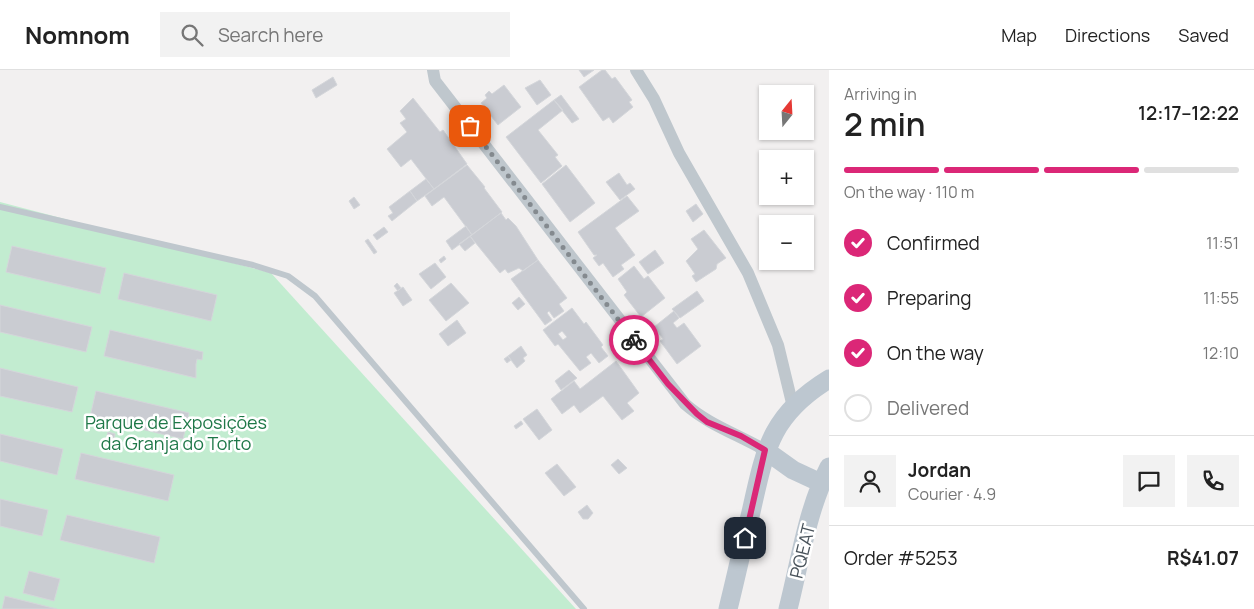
<!DOCTYPE html>
<html lang="en">
<head>
<meta charset="utf-8">
<style>
  body { margin:0; font-family:Manrope,sans-serif; background:#f2f2f2; color:#222; height:100vh; display:flex; flex-direction:column; font-size:19px; white-space:nowrap }
  * { box-sizing:border-box; margin:0 }
  p { font-size:16px; color:#767676 }
  .icon { flex:none; width:28px; height:28px; fill:none; stroke:currentColor; stroke-width:2; stroke-linecap:round; stroke-linejoin:round }
  .map { position:relative; flex:1; overflow:hidden }
  .details { display:flex; flex-direction:column; background:#fff; width:425px }
  .details>* { flex:none }
  .needle { width:32px; rotate:18deg }
  .buttons { position:absolute; left:759px; top:15px; display:grid; gap:10px }
  .buttons a { display:grid; place-items:center; width:55px; height:55px; border-radius:0px; background:#fff; box-shadow:0 1px 4px #0004; font-size:25px }
  .pin { position:absolute; display:grid; place-items:center; width:42px; height:42px; color:#fff; margin:-21px; border-radius:10px; box-shadow:0 2px 8px #0006 }
  .courier { position:absolute; display:grid; place-items:center; width:50px; height:50px; margin:-25px; border:4px solid #db2777; border-radius:50%; background:#fff; color:#222; box-shadow:0 1px 6px #0007 }
  .headline em { font-style:normal; font-weight:600 }
  .headline div { display:flex; flex-direction:column-reverse }
  .headline { display:flex; align-items:center; justify-content:space-between; height:85px; padding:0 15px }
  h1 { font-size:32px; font-weight:600; line-height:38px }
  .bar { display:grid; grid-template-columns:repeat(4,1fr); gap:8px 5px; align-content:center; height:60px; padding:0 15px }
  .bar i { height:6px; border-radius:4px; background:#e0e0e0 }
  .bar .current { background:#db2777 }
  .bar p { grid-column:span 4 }
  .line { display:flex; align-items:center; gap:12px; padding:0 15px; border-top:1px solid #e0e0e0 }
  .line div { flex:1 }
  .round { display:grid; place-items:center; flex:none; width:52px; height:52px; border-radius:0px; background:#f2f2f2 }
  ol { padding:0 15px; list-style:none }
  li { display:flex; align-items:center; gap:15px; height:55px }
  li p { margin-inline-start:auto }
  li .icon { padding:5px; border-radius:50%; background:#db2777; color:#fff; stroke-width:4 }
  li:last-child { color:#767676 }
  li i { width:28px; height:28px; border:2px solid #e0e0e0; border-radius:50% }
  header { display:flex; align-items:center; gap:30px; box-sizing:border-box; height:70px; padding:0 25px; background:#fff; border-bottom:1px solid #e0e0e0 }
  header strong { font-size:24px }
  nav { display:flex; gap:28px; margin-inline-start:auto; font-size:18px }
  .search { width:350px; height:45px; background:#f2f2f2; display:flex; align-items:center; gap:12px; box-sizing:border-box; padding:0 18px; border-radius:0px; color:#767676; font-size:19px }
  main { display:flex; flex:1; min-height:0 }
  .map>svg:first-child { display:block }
  .green { fill:#c2ecd0 }
  .building { fill:#caccd2; stroke:#d4d6da; fill-rule:evenodd }
  .lines { fill:none; stroke-linecap:round; stroke-linejoin:round }
  .lane { stroke:#bfc7cd; stroke-width:6 }
  .street { stroke:#bfc7cd; stroke-width:12 }
  .secondary { stroke:#bdc7d0; stroke-width:19 }
  .done { stroke:#848a8f; stroke-width:5; stroke-dasharray:0 9 }
  .route { stroke:#db2777; stroke-width:6 }
  .labels { text-anchor:middle; dominant-baseline:central; stroke-width:5; stroke-linejoin:round; paint-order:stroke }
  .park-label { font-size:18px; fill:#1f7848; stroke:#fff }
  .street-label { font-size:18px; fill:#49535b; stroke:#fff }
</style>
</head>
<body>
<header>
<strong>Nomnom</strong>
<div class="search"><svg class="icon" aria-label="search" viewBox="0 0 24 24"><circle cx="10" cy="10" r="6"/><path d="M15 15l6 6"/></svg>Search here</div>
<nav><a>Map</a><a>Directions</a><a>Saved</a></nav>
</header>
<main>
<div class="map">
<svg width="829" height="539" viewBox="0 0 829 539">
  <rect width="100%" height="100%" fill="#f2f0f0"/>
  <!-- green -->
  <path class="green" d="M 0,132 L 271,203 L 576,539 L 0,539 Z"/>
  <!-- building -->
  <path class="building" d="M 579,0 L 594,0 L 584,7 Z
    M 602,0 L 605,0 L 612,9 L 615,7 L 632,30 L 629,32 L 633,37 L 613,53 L 609,47 L 603,51 L 579,17 Z
    M 333,7 L 337,15 L 316,28 L 312,20 Z
    M 540,10 L 551,25 L 537,35 L 525,18 Z
    M 504,15 L 521,37 L 498,55 L 481,33 L 487,28 L 485,25 L 489,21 L 492,24 Z
    M 561,25 L 579,49 L 572,53 L 554,30 Z
    M 413,28 L 440,62 L 443,60 L 467,94 L 434,119 L 411,89 L 401,97 L 387,79 L 407,62 L 400,53 L 406,49 L 400,41 Z
    M 554,30 L 563,40 L 538,60 L 558,85 L 555,87 L 562,96 L 541,113 L 506,67 Z
    M 467,95 L 485,117 L 484,118 L 502,142 L 472,165 L 444,127 L 432,136 L 425,126 Z
    M 566,95 L 595,133 L 570,152 L 542,114 Z
    M 619,103 L 627,115 L 630,113 L 635,119 L 620,130 L 606,112 Z
    M 426,109 L 434,119 L 417,131 L 410,121 Z
    M 410,121 L 417,131 L 392,151 L 388,146 L 393,143 L 389,137 Z
    M 627,126 L 639,141 L 615,158 L 635,185 L 621,195 L 624,199 L 613,207 L 603,193 L 599,196 L 593,188 L 597,185 L 594,185 L 578,162 Z
    M 354,127 L 360,135 L 354,139 L 349,131 Z
    M 696,134 L 703,144 L 693,152 L 686,141 Z
    M 501,143 L 506,150 L 508,148 L 516,156 L 538,190 L 523,201 L 519,198 L 508,203 L 505,199 L 500,203 L 470,166 Z
    M 466,156 L 472,165 L 452,180 L 446,171 Z
    M 384,157 L 388,162 L 377,170 L 373,165 Z
    M 704,160 L 726,188 L 717,194 L 716,199 L 696,212 L 692,206 L 695,204 L 686,191 L 698,179 L 691,169 Z
    M 470,166 L 475,173 L 465,181 L 459,174 Z
    M 368,169 L 377,182 L 374,184 L 365,171 Z
    M 12,176 L 106,198 L 100,224 L 6,202 Z
    M 655,180 L 664,193 L 648,204 L 639,192 Z
    M 444,186 L 446,189 L 441,193 L 439,190 Z
    M 538,190 L 567,228 L 559,234 L 564,241 L 554,248 L 549,241 L 547,243 L 552,250 L 545,255 L 511,209 Z
    M 435,193 L 446,207 L 431,219 L 419,204 Z
    M 634,196 L 644,209 L 648,206 L 665,228 L 641,247 L 624,225 L 627,222 L 618,209 Z
    M 124,203 L 217,225 L 211,251 L 118,229 Z
    M 397,213 L 401,218 L 398,221 L 394,216 Z
    M 451,213 L 469,233 L 446,251 L 429,230 Z
    M 403,217 L 412,230 L 403,236 L 394,223 Z
    M 697,221 L 704,231 L 680,248 L 672,239 Z
    M 519,227 L 525,234 L 518,240 L 512,233 Z
    M 0,235 L 92,257 L 86,282 L 0,262 Z
    M 572,238 L 584,254 L 586,252 L 603,275 L 601,277 L 608,286 L 599,293 L 591,283 L 586,287 L 591,293 L 580,301 L 558,274 L 555,276 L 543,260 ZM 562,261 L 567,267 L 563,270 L 558,264 Z
    M 674,241 L 679,248 L 673,253 L 677,258 L 684,253 L 701,276 L 677,294 L 660,271 L 663,269 L 654,257 Z
    M 457,250 L 466,263 L 448,276 L 439,264 Z
    M 110,260 L 203,282 L 202,290 L 197,289 L 196,294 L 196,308 L 104,286 Z
    M 521,276 L 527,285 L 523,288 L 525,291 L 517,298 L 508,286 Z
    M 508,286 L 511,290 L 507,293 L 504,289 Z
    M 616,291 L 639,323 L 627,333 L 634,341 L 622,350 L 603,326 L 580,343 L 574,335 L 562,344 L 551,329 L 574,311 L 580,319 Z
    M 0,298 L 78,317 L 72,342 L 0,326 Z
    M 569,300 L 577,308 L 561,320 L 555,311 Z
    M 96,321 L 189,343 L 183,369 L 90,347 Z
    M 537,339 L 552,360 L 539,370 L 523,349 Z
    M 521,351 L 523,354 L 516,359 L 514,356 Z
    M 108,362 L 115,364 L 114,368 L 107,366 Z
    M 0,364 L 63,379 L 57,405 L 0,391 Z
    M 81,383 L 174,405 L 168,431 L 75,409 Z
    M 618,389 L 627,398 L 619,404 L 611,395 Z
    M 557,394 L 576,417 L 564,426 L 545,403 Z
    M 0,429 L 48,440 L 42,466 L 0,456 Z
    M 587,435 L 593,443 L 588,449 L 583,449 L 578,442 Z
    M 67,445 L 160,467 L 154,493 L 60,470 Z
    M 29,501 L 60,509 L 54,531 L 23,523 Z
    M 5,526 L 57,539 L 2,539 Z"/>
  <g class="lines">
    <!-- lane -->
    <path class="lane" d="M 0,137 L 253,195 L 288,206 L 315,226 L 584,539"/>
    <!-- street -->
    <path class="street" d="M 433,0 L 435,11 L 685,334 C 709,355 737,364 765,380
      M 636,0 L 654,29 L 679,83 L 748,203 L 778,275 L 793,337"/>
    <!-- secondary -->
    <path class="secondary" d="M 765,380 L 793,400 L 821,413
      M 728,539 C 736,507 743,474 751,442 C 765,380 770,345 829,309
      M 788,539 C 800,492 807,440 829,397"/>
  </g>
  <g class="lines">
    <!-- done -->
    <path class="done" d="M 470,56 L 634,270"/>
    <!-- route -->
    <path class="route" d="M 634,270 L 668,314 L 697,344 L 707,352 L 741,366 L 765,380 L 745,468"/>
  </g>
  <g class="labels">
    <!-- park labels -->
    <g class="park-label">
      <text x="176" y="352">Parque de Exposições<tspan x="176" dy="21">da Granja do Torto</tspan></text>
    </g>
    <!-- street labels -->
    <g class="street-label">
      <text transform="translate(802 481) rotate(-76)">PQEAT</text>
    </g>
  </g>
</svg>
<div class="buttons">
<a><svg class="needle" viewBox="-14 -14 28 28"><path d="M0-13l5 13h-10z" fill="#e53935"/><path d="M0 13l5-13h-10z" fill="#767676"/></svg></a>
<a>+</a>
<a>−</a>
</div>
<div class="pin" style="left:470px;top:56px;background:#ea580c"><svg class="icon" aria-label="bag" viewBox="0 0 24 24"><path d="M5 8h14l-1 12H6zM9 8a3 3 0 0 1 6 0"/></svg></div>
<div class="pin" style="left:745px;top:468px;background:#1f2937"><svg class="icon" aria-label="home" viewBox="0 0 24 24"><path d="M3 11l9-7 9 7M6 9v11h12V9"/></svg></div>
<div class="courier" style="left:634px;top:270px"><svg class="icon" aria-label="bike" viewBox="0 0 24 24"><circle cx="6" cy="16" r="4"/><circle cx="18" cy="16" r="4"/><path d="M6 16l4-8h5l3 8M10 8l3 8H6M13 5h3"/></svg></div>
</div>
<section class="details">
<div class="headline"><div><h1>2 min</h1><p>Arriving in</p></div><em>12:17–12:22</em></div>
<div class="bar"><i class="current"></i><i class="current"></i><i class="current"></i><i></i><p>On the way · 110 m</p></div>
<ol>
<li><svg class="icon" aria-label="check" viewBox="0 0 24 24"><path d="M5 12l5 5 9-10"/></svg>Confirmed<p>11:51</p></li>
<li><svg class="icon" aria-label="check" viewBox="0 0 24 24"><path d="M5 12l5 5 9-10"/></svg>Preparing<p>11:55</p></li>
<li><svg class="icon" aria-label="check" viewBox="0 0 24 24"><path d="M5 12l5 5 9-10"/></svg>On the way<p>12:10</p></li>
<li><i></i>Delivered</li>
</ol>
<div class="line" style="height:90px"><a class="round"><svg class="icon" aria-label="person" viewBox="0 0 24 24"><circle cx="12" cy="8" r="4"/><path d="M4 21q1-7 8-7t8 7"/></svg></a><div><b>Jordan</b><p>Courier · 4.9</p></div><a class="round"><svg class="icon" aria-label="chat" viewBox="0 0 24 24"><path d="M4 5h16v11H9l-5 4z"/></svg></a><a class="round"><svg class="icon" aria-label="phone" viewBox="0 0 24 24"><path d="M5 4h4l2 5-3 2q2 4 5 5l2-3 5 2v4C11 20 4 13 5 4z"/></svg></a></div>
<div class="line" style="height:65px"><div>Order #5253</div><b>R$41.07</b></div>
</section>
</main>
</body>
</html>
